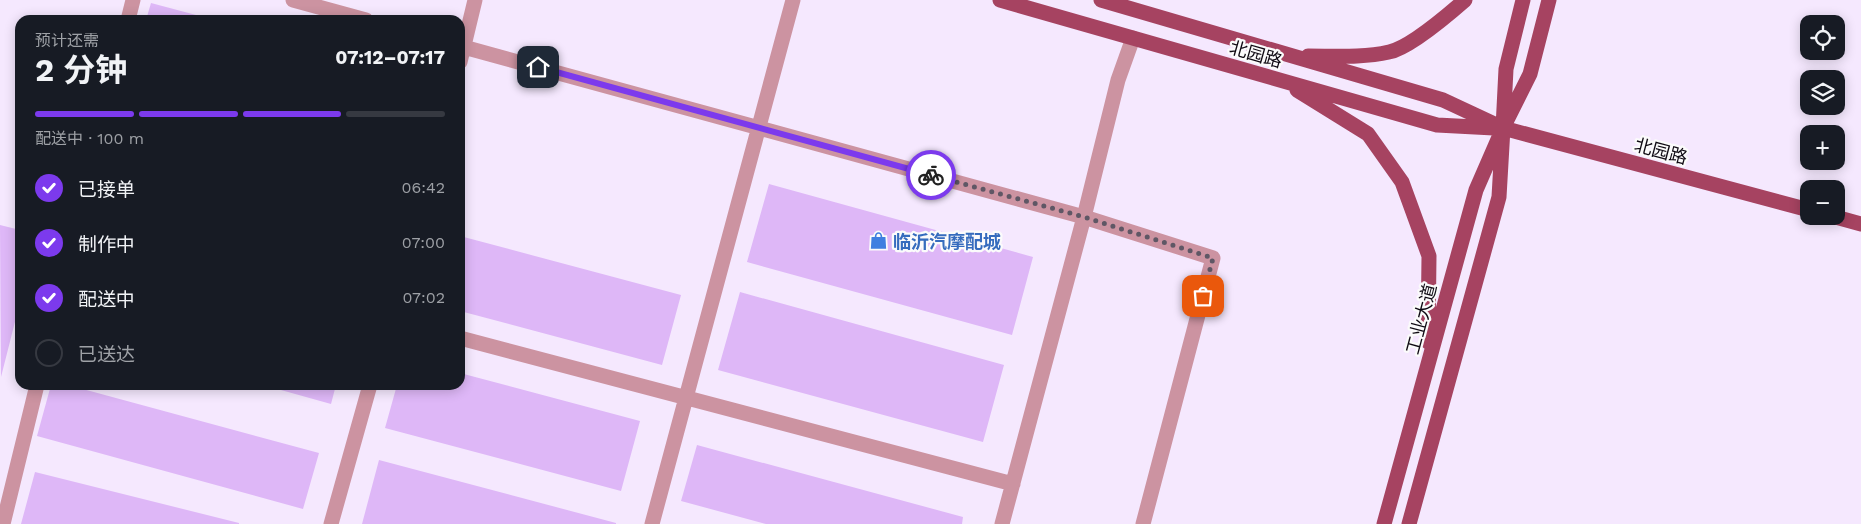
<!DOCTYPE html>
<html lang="zh">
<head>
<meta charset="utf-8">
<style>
  body { margin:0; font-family:"Work Sans","Noto Sans SC",sans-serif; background:#20242c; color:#f1f3f6; height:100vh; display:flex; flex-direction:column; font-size:19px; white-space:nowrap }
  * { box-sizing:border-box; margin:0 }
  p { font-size:16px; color:#9ea1a6 }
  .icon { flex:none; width:28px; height:28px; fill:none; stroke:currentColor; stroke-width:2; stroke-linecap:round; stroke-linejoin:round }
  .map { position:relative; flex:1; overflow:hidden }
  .side { position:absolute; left:15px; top:15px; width:450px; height:375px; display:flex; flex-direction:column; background:#171b24; border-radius:15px; box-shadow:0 2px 12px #0003 }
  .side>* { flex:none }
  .fabs { position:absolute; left:1800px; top:15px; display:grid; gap:10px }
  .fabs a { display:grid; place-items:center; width:45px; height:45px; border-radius:10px; background:#171b24; box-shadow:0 2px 12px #0003; font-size:25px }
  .pin { position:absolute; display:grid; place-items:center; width:42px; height:42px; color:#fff; margin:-21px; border-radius:10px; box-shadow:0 2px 8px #0006 }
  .courier { position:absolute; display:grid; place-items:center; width:50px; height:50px; margin:-25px; border:4px solid #7c3aed; border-radius:50%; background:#fff; color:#222; box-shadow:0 1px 6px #0007 }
  .overview em { font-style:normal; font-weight:700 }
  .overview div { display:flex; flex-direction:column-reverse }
  .overview { display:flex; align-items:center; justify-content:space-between; height:85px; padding:0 20px }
  h1 { font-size:32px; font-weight:700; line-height:38px }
  .bar { display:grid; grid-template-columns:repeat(4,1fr); gap:8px 5px; align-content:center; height:60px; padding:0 20px }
  .bar i { height:6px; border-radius:4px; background:#363941 }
  .bar .active { background:#7c3aed }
  .bar p { grid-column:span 4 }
  ol { padding:0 20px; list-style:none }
  li { display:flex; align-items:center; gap:15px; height:55px }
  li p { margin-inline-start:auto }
  li .icon { padding:5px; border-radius:50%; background:#7c3aed; color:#fff; stroke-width:4 }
  li:last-child { color:#9ea1a6 }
  li i { width:28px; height:28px; border:2px solid #363941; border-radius:50% }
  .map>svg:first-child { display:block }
  .building { fill:#deb7f7 }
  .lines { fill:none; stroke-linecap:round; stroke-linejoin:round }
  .minor { stroke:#cc93a1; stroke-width:15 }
  .major { stroke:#a64361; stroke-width:15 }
  .done { stroke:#5f5765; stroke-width:5; stroke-dasharray:0 9 }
  .route { stroke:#7c3aed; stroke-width:6 }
  .labels { text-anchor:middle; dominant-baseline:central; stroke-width:4.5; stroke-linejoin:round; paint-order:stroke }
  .street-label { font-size:18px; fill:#0e0912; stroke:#fbfbfb }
  .shop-label { font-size:18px; font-weight:bold; fill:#366cbe; stroke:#fbfbfb; text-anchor:start }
</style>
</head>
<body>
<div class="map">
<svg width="1861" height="524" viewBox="0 0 1861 524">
  <rect width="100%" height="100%" fill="#f5e8fe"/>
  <!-- building -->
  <path class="building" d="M 151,3 L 211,19 L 210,20 L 146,20 Z
    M 769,184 L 1033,257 L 1012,335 L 747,262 Z
    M 0,225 L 20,230 L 20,302 L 1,377 Z
    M 460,236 L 681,295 L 662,365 L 460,311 Z
    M 740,292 L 1004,365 L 983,442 L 718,370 Z
    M 460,373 L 640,421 L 621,491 L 385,428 L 397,385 L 460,385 Z
    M 51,385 L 68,385 L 319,453 L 303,509 L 37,436 Z
    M 263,385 L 336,385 L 331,404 Z
    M 697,445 L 963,517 L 962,524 L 766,524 L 681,501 Z
    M 379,460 L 616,523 L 616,524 L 362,524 Z
    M 35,472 L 239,523 L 239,524 L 21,524 Z"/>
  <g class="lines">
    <!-- minor -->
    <path class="minor" d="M 293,0 L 366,20
      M 128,20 L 133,0
      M 460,46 L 1084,217 L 1213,258 L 1143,524
      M 460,62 L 475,0
      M 460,338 L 1013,484
      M 3,524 L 37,385
      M 331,524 L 370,385
      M 652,524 L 793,0
      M 1002,524 L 1084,217 L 1118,80 L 1133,38"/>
    <!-- major -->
    <path class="major" d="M 1000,0 L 1437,125 L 1494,128
      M 1101,0 L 1443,100 L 1503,128 L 1809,210
      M 1308,56 C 1335,56 1363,58 1389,52 C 1409,48 1449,14 1465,0
      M 1297,90 L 1368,134 L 1402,182 L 1429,256 L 1428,342
      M 1832,216 L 1861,224
      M 1384,524 L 1476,190 L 1503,128 L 1506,69 L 1523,0
      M 1409,524 L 1499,197 L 1503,128 L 1530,74 L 1549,0"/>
  </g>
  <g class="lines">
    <!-- done -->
    <path class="done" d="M 931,175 L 1084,217 L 1213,258 L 1203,296"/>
    <!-- route -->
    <path class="route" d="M 538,67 L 931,175"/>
  </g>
  <!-- icons -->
  <defs>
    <symbol id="shop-bare" viewBox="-9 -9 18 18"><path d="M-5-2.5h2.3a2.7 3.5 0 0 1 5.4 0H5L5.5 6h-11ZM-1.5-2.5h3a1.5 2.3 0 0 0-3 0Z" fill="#3f7fe0" stroke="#fbfbfb" stroke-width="2.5" paint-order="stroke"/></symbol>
  </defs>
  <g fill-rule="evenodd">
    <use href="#shop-bare" x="866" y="228" width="25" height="25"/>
  </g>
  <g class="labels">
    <!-- street labels -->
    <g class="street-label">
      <text transform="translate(1256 54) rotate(16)">北园路</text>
      <text transform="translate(1661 151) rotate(15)">北园路</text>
      <text transform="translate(1421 319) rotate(-75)">工业大道</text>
    </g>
    <!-- shop labels -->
    <g class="shop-label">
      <text x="893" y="241">临沂汽摩配城</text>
    </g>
  </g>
</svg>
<div class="fabs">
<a><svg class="icon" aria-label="locate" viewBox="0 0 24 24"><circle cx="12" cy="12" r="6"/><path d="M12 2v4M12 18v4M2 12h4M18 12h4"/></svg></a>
<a><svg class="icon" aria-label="layers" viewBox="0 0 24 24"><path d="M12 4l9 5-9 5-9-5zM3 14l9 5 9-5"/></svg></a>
<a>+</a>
<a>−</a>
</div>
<div class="pin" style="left:1203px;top:296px;background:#ea580c"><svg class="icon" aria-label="bag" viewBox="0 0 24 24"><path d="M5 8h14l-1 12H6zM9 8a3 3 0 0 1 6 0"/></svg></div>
<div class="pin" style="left:538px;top:67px;background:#1f2937"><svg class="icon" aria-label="home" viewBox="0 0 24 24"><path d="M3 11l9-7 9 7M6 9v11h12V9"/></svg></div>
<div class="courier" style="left:931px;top:175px"><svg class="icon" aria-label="bike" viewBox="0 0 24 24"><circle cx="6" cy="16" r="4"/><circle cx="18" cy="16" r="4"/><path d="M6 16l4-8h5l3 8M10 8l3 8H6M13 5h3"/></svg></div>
<section class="side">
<div class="overview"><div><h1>2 分钟</h1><p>预计还需</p></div><em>07:12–07:17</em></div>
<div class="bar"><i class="active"></i><i class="active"></i><i class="active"></i><i></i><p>配送中 · 100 m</p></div>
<ol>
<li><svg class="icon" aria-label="check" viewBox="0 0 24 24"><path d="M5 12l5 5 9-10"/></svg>已接单<p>06:42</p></li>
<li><svg class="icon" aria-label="check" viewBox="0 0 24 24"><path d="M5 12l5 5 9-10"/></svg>制作中<p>07:00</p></li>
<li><svg class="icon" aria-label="check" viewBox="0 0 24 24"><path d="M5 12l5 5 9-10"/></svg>配送中<p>07:02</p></li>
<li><i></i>已送达</li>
</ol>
</section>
</div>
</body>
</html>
